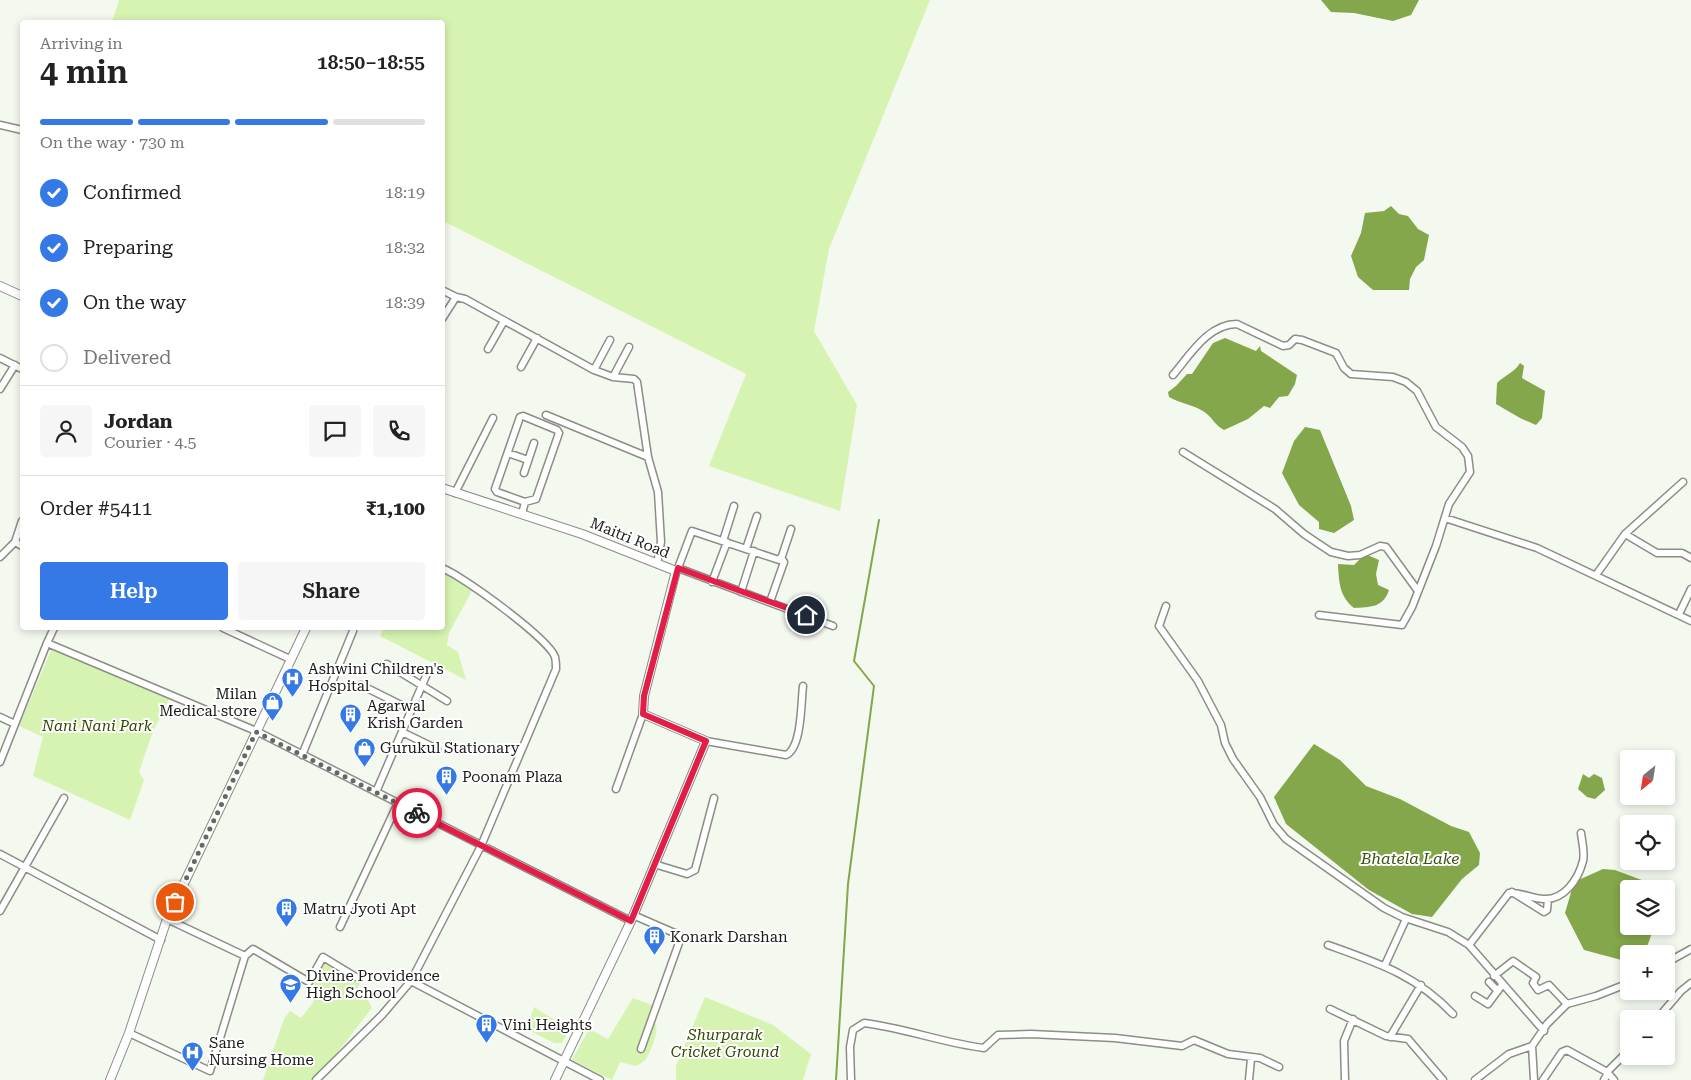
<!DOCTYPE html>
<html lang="en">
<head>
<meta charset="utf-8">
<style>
  body { margin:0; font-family:"Roboto Serif",serif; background:#f6f6f6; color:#222; height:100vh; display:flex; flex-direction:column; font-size:19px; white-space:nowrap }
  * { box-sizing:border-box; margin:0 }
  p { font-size:16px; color:#767676 }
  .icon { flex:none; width:28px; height:28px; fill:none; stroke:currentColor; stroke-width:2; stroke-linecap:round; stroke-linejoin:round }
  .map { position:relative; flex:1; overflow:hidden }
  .side { position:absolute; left:20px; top:20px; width:425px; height:610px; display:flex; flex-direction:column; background:#fff; border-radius:5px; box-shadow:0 2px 8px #0003 }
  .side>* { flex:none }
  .needle { width:32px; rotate:210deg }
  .buttons { position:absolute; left:1620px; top:750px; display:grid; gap:10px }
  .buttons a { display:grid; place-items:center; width:55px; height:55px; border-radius:5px; background:#fff; box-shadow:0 2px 8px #0003; font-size:25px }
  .pin { position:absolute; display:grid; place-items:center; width:42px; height:42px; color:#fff; margin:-21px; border:2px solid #fff; border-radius:50%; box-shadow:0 1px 5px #0007 }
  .courier { position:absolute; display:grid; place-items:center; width:50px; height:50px; margin:-25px; border:4px solid #e11d48; border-radius:50%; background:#fff; color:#222; box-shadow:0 1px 6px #0007 }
  .overview em { font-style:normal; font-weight:600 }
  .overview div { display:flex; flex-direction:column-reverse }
  .overview { display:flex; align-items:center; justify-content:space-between; height:85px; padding:0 20px }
  h1 { font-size:32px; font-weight:600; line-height:38px }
  .bar { display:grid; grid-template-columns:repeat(4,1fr); gap:8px 5px; align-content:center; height:60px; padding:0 20px }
  .bar i { height:6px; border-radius:4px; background:#e0e0e0 }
  .bar .selected { background:#3479e6 }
  .bar p { grid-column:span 4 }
  .line { display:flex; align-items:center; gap:12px; padding:0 20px; border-top:1px solid #e0e0e0 }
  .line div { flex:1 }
  .round { display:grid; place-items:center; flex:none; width:52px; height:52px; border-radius:5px; background:#f6f6f6 }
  ol { padding:0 20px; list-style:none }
  li { display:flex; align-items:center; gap:15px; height:55px }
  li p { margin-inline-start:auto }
  li .icon { padding:5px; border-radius:50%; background:#3479e6; color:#fff; stroke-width:4 }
  li:last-child { color:#767676 }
  li i { width:28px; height:28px; border:2px solid #e0e0e0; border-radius:50% }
  .cta { display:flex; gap:10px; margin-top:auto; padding:10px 20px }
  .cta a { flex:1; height:58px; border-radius:5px; background:#3479e6; color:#fff; font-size:20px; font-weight:600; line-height:58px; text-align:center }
  .cta a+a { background:#f6f6f6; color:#222 }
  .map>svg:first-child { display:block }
  .green { fill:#d7f3b2 }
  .water { fill:#83a74a }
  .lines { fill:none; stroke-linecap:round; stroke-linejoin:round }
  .stream { stroke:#83a74a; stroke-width:2 }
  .minor-casing { stroke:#8a8e85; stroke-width:9 }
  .tertiary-casing { stroke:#8a8e85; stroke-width:10 }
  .minor { stroke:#fff; stroke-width:6 }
  .tertiary { stroke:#fff; stroke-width:8 }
  .done { stroke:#666963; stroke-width:5; stroke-dasharray:0 9 }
  .route { stroke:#e11d48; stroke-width:6 }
  .labels { text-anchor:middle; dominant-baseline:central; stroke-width:4; stroke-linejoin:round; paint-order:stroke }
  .street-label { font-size:15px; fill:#1a1b18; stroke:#fff }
  .poi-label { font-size:15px; fill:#1a1b18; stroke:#fff; text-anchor:start }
  .park-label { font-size:15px; font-style:italic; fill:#314700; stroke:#fff }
  .water-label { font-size:16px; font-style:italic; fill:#3b520f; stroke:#fff }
</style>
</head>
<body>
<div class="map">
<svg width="1691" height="1080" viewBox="0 0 1691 1080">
  <rect width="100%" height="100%" fill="#f4f9ef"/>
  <!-- green -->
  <path class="green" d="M 119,0 L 930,0 L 829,249 L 814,331 L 857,405 L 840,511 L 709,466 L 746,374 L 443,221 L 442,22 L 112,22 Z
    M 443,571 L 453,575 L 473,589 L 449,633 L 447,645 L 458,652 L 466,680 L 380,636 L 384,628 L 442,628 Z
    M 52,648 L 170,698 L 153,731 L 139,772 L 144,780 L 130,820 L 33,776 L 43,737 L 19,726 Z
    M 323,957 L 362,981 L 355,991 L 367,998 L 372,1008 L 316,1080 L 263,1080 L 284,1019 L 290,1011 L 301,1018 L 312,1004 L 317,992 L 309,982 Z
    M 705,997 L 773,1025 L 811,1054 L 803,1080 L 676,1080 L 676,1066 Z
    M 633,998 L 660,1008 L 655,1022 C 660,1030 651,1051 646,1059 C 644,1062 639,1064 636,1066 L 620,1062 L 612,1080 L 572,1060 L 589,1029 L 608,1039 Z
    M 534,1007 L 569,1029 L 562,1043 L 554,1043 L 527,1029 Z"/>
  <!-- water -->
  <path class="water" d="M 1321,0 L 1419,0 L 1411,15 L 1393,21 L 1354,13 L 1331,12 Z
    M 1391,206 L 1399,214 L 1408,216 L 1418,229 L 1429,235 L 1424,260 L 1416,267 L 1410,279 L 1409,290 L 1373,290 L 1358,277 L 1351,256 L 1361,233 L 1365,213 L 1384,211 Z
    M 1225,338 L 1256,351 L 1260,346 L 1261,351 L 1297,375 L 1295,384 L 1288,396 L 1279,397 L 1270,408 L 1264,406 L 1248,419 L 1224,430 C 1215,425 1214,420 1207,414 C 1197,405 1180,404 1169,397 L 1168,392 L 1176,386 L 1187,374 L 1192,374 L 1213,343 Z
    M 1520,363 L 1524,366 L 1522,378 L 1545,391 L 1542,418 L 1536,425 L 1520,418 L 1496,404 L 1497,383 C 1505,375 1514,373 1520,363 Z
    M 1305,427 L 1320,430 L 1351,506 L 1354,520 L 1334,533 L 1319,529 L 1319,522 L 1299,505 L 1282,473 L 1294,441 Z
    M 1365,554 L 1379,560 L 1376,574 L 1378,585 L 1389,590 C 1383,608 1370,607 1354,608 C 1339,596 1339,582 1338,564 L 1354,565 Z
    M 1314,744 L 1340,760 L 1366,786 L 1400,799 L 1451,826 L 1469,832 L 1480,853 L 1479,865 L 1462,879 L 1432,917 L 1412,914 L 1369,890 L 1286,824 L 1274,797 Z
    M 1583,774 L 1589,778 L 1594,774 L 1602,778 L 1605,790 L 1595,799 L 1587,797 L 1578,789 Z
    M 1603,869 L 1615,870 L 1647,882 L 1647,889 L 1629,889 L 1629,926 L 1654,926 C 1648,943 1649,954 1629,954 L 1629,962 L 1584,950 L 1565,913 L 1574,882 Z"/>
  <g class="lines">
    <!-- stream -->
    <path class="stream" d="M 836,1080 L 848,884 L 874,686 L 854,661 L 879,520"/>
    <defs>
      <path id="minor" d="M 0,125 L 22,130
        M 442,290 L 456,297 L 465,299 L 594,370 L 613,377 L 634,379 L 637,382 L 648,457 L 658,492 L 661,542 L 657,564
        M 442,319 L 456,297
        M 488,349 L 504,321
        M 0,358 L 22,369
        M 521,367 L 537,338
        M 594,370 L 610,340
        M 1173,375 C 1190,355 1208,324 1237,324 L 1283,346 L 1289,345 L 1295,339 L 1302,340 L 1336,353 L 1344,368 L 1351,374 L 1393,377 L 1406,382 L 1417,391 L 1436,427 L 1462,447 L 1468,456 L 1470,472 L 1449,504 L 1436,546 L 1412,607 L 1402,625 L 1319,615
        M 613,377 L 629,347
        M 0,389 L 15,365
        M 546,415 L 648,457
        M 1183,452 L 1275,509 L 1304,534 L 1331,552 L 1348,556 L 1360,555 L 1380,546 L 1386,547 L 1418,591
        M 508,453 L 528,460
        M 524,473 L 534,443
        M 455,493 L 493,418
        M 522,514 L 525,502 L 497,492 L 495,489 L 520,417 L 523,416 L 557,430 L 559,433 L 536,499 L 525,502
        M 1445,518 L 1537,548 L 1691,621
        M 1625,534 L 1657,553 L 1682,553 L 1691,558
        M 723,541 L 734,506
        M 15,542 L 22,546
        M 746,549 L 757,516
        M 0,557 L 15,542 L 22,521
        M 678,568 L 692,531 L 779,560 L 782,556 L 791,529
        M 676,571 L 678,568 L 833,626
        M 1596,575 L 1625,534 L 1683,482
        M 712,582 L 727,542
        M 741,592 L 754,551
        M 770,602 L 784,562 L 781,558
        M 1166,606 L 1159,626 L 1198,681 L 1221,725 L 1225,743 L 1233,759 L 1260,797 L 1274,825 L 1286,839 L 1384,908 L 1402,917 L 1448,932 L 1469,945 L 1544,1031
        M 1679,614 L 1691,589
        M 223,628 L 290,659
        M 47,643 L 54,628
        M 387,664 L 447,701
        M 361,685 L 411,710
        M 0,717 L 15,724
        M 402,732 L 437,749
        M 706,741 L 786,755 C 802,748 801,702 803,686
        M 302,755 L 353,631
        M 0,762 L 47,643 L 256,731 L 631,921
        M 616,789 L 643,714
        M 376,792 L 429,669
        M 0,854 L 161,940
        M 654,864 L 687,874 L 695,870 L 714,798
        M 1512,892 L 1544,912 L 1547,910 L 1548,899
        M 0,911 L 64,798
        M 633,915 L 679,935 L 680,940 L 641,1049
        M 167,919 L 245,956 L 253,949 L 309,982 L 323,957 L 356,977
        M 340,927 L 398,803
        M 1328,945 C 1378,963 1416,975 1453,1014
        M 1469,945 L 1509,893 C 1521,892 1532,899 1544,899 C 1564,900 1578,880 1583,861 C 1585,852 1582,842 1581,833
        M 1666,963 L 1691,949
        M 1385,965 L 1406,919
        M 1494,976 L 1513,961 L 1536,977 L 1533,983 L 1538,990 L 1549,985 L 1567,1004
        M 411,981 L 481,846 L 556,669 C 556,666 556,661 555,657 C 549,639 463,576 442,568
        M 1489,982 L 1498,991
        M 1475,996 L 1488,1004 L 1502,985
        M 1330,1009 L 1386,1036 L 1408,1039 L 1443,1080
        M 1657,1019 L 1681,991 L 1691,983
        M 129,1033 L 210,1071 L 245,956
        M 1390,1037 L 1421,985
        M 1532,1046 L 1547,1024 L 1567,1004 L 1596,996 L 1629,983
        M 1532,1046 L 1534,1080
        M 1607,1072 L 1629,1050
        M 316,1080 L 382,1015 L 411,981 L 600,1080
        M 851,1080 L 850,1047 L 853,1030 L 864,1023 C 905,1028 943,1043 984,1048 L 998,1035 L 1031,1034 L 1115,1038 L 1182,1046 L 1194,1040 L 1228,1054 L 1260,1058 L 1279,1067
        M 1249,1080 L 1251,1059
        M 1345,1080 L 1344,1041 L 1353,1019
        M 1475,1080 L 1509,1054 L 1532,1046
        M 1543,1080 L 1562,1052 L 1567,1050 L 1607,1072 L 1614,1080
        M 1604,1080 L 1608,1073"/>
      <path id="tertiary" d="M 0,286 L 22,296
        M 442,488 L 582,534 L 676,571 L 644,696 L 643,714 L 706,741 L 631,921 L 555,1080
        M 110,1080 L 129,1033 L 167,919 L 306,628"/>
    </defs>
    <!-- minor casing -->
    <use href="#minor" class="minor-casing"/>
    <!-- tertiary casing -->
    <use href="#tertiary" class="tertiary-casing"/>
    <!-- minor -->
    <use href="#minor" class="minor"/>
    <!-- tertiary -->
    <use href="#tertiary" class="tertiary"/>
  </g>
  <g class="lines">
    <!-- done -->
    <path class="done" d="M 175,902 L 256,732 L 417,813"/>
    <!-- route -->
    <path class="route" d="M 417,813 L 631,921 L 706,741 L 643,714 L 644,696 L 678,568 L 806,615"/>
  </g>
  <!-- icons -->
  <defs>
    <symbol id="hospital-pin" viewBox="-11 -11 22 30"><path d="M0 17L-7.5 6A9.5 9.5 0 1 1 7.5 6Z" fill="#3479e6" stroke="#fff"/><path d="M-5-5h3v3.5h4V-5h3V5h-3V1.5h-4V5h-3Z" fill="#fff"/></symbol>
    <symbol id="shop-pin" viewBox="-11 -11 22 30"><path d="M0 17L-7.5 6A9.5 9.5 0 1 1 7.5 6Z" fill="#3479e6" stroke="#fff"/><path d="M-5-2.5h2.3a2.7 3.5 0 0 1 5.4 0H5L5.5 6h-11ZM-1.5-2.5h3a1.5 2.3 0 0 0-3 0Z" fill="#fff"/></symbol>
    <symbol id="building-pin" viewBox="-11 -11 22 30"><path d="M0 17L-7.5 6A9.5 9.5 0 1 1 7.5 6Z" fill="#3479e6" stroke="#fff"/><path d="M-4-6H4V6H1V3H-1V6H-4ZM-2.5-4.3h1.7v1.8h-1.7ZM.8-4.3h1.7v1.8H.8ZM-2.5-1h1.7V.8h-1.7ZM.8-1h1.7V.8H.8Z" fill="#fff"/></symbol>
    <symbol id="school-pin" viewBox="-11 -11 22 30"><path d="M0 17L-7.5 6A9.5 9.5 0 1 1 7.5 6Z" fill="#3479e6" stroke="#fff"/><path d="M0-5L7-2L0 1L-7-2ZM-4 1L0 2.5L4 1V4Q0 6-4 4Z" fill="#fff"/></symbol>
  </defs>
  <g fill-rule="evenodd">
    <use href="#hospital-pin" x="280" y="666" width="25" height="34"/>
    <use href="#shop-pin" x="260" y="690" width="25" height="34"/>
    <use href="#building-pin" x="338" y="702" width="25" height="34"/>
    <use href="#shop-pin" x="352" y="736" width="25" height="34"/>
    <use href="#building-pin" x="434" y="764" width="25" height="34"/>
    <use href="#building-pin" x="274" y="896" width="25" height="34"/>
    <use href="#building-pin" x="642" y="924" width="25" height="34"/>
    <use href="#school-pin" x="278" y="972" width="25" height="34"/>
    <use href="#building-pin" x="474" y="1012" width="25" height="34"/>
    <use href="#hospital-pin" x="180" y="1040" width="25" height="34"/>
  </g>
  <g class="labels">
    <!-- street labels -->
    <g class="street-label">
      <text transform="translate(630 538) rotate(22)">Maitri Road</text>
    </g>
    <!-- poi labels -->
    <g class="poi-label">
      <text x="308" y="669">Ashwini Children's<tspan x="308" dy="17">Hospital</tspan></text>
      <text x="257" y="694" text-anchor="end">Milan<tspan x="257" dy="17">Medical store</tspan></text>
      <text x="367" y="706">Agarwal<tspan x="367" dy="17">Krish Garden</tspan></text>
      <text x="380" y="748">Gurukul Stationary</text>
      <text x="462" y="777">Poonam Plaza</text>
      <text x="303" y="909">Matru Jyoti Apt</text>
      <text x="670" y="937">Konark Darshan</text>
      <text x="306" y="976">Divine Providence<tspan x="306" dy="17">High School</tspan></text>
      <text x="502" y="1025">Vini Heights</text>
      <text x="209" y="1043">Sane<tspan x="209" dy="17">Nursing Home</tspan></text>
    </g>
    <!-- park labels -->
    <g class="park-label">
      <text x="97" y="726">Nani Nani Park</text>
      <text x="725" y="1035">Shurparak<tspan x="725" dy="17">Cricket Ground</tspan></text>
    </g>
    <!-- water labels -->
    <g class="water-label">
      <text x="1410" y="858">Bhatela Lake</text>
    </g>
  </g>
</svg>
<div class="buttons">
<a><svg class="needle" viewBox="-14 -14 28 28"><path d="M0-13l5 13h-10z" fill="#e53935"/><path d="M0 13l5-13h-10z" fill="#767676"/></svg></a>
<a><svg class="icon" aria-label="locate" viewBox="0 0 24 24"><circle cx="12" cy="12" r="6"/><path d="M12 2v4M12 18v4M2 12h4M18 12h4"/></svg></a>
<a><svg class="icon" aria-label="layers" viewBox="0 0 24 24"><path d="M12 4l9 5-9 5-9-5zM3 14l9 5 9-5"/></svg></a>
<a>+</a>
<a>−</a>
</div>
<div class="pin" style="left:175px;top:902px;background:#ea580c"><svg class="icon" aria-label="bag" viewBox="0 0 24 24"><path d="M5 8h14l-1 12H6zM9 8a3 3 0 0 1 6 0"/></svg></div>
<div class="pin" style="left:806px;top:615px;background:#1f2937"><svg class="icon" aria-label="home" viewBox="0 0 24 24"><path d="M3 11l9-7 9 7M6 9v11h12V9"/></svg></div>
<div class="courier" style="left:417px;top:813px"><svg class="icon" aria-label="bike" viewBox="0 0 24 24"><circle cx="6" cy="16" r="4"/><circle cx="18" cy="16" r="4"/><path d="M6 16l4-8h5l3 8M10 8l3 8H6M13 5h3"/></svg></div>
<section class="side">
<div class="overview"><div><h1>4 min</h1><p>Arriving in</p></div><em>18:50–18:55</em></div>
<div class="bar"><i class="selected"></i><i class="selected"></i><i class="selected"></i><i></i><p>On the way · 730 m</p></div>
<ol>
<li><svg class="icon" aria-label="check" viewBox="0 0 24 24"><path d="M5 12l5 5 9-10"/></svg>Confirmed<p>18:19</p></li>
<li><svg class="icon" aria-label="check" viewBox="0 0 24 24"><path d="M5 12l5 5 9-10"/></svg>Preparing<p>18:32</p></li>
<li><svg class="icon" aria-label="check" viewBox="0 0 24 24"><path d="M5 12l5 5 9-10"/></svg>On the way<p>18:39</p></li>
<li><i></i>Delivered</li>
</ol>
<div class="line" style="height:90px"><a class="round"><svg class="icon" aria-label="person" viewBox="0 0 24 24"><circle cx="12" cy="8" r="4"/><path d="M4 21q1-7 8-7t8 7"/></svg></a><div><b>Jordan</b><p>Courier · 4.5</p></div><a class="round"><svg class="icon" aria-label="chat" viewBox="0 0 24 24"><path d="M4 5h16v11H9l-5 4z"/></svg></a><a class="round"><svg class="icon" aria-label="phone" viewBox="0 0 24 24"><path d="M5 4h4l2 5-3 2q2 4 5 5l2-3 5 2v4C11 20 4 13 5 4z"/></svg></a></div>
<div class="line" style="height:65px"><div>Order #5411</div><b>₹1,100</b></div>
<div class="cta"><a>Help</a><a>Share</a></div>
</section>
</div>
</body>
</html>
